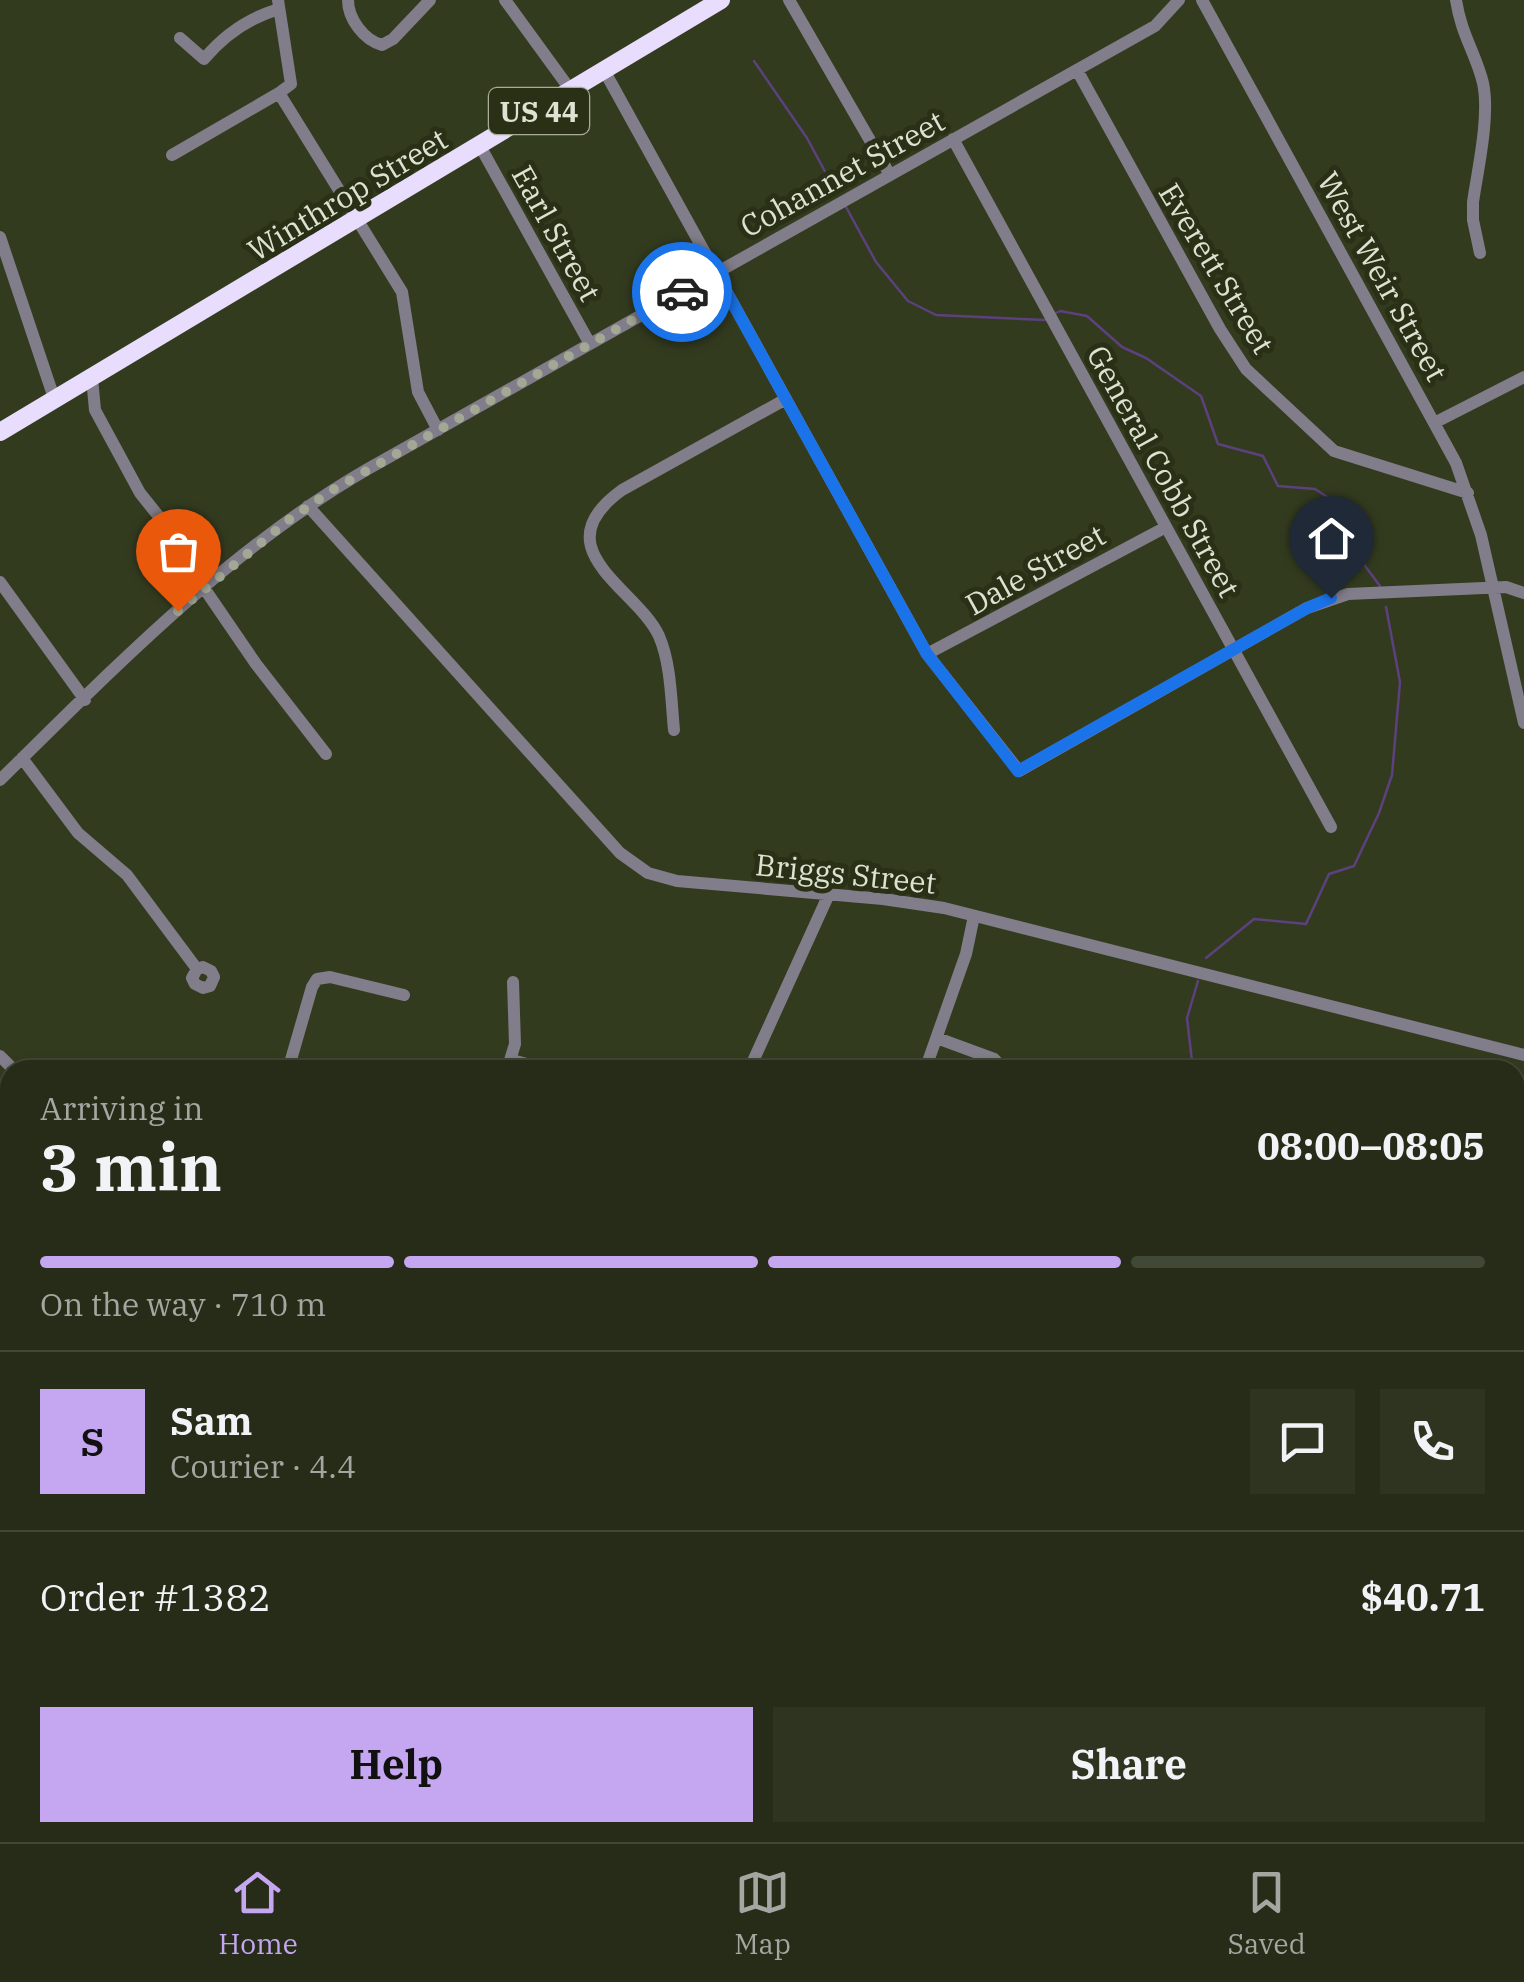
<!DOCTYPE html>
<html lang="en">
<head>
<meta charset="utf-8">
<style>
  body { margin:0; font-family:"IBM Plex Serif",serif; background:#2e3420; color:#f1f3f6; height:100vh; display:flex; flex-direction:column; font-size:38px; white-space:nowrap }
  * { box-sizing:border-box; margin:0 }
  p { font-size:32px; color:#a4a7a1 }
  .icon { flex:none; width:55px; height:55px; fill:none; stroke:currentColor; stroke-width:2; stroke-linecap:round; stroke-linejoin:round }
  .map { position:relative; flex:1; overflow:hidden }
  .details { position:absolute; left:0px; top:1060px; width:1525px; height:782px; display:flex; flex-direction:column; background:#262c17; border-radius:30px 30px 0 0; box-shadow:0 2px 8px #0004,0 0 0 2px #424836 }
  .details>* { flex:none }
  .pin { position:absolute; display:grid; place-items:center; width:85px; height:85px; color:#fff; margin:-102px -42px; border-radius:50% 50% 50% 0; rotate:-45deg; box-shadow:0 0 10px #0007 }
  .pin .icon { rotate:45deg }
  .courier { position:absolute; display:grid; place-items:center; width:100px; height:100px; margin:-50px; border:8px solid #1a73e8; border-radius:50%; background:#fff; color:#222; box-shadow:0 2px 12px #0007 }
  .head em { font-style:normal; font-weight:700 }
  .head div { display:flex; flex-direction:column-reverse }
  .head { display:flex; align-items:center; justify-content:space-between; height:170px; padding:0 40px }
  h1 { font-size:65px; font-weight:700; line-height:75px }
  .bar { display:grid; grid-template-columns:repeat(4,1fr); gap:15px 10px; align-content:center; height:120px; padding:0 40px }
  .bar i { height:12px; border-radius:8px; background:#424836 }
  .bar .active { background:#c5a7f1 }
  .bar p { grid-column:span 4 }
  .line { display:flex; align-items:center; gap:25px; padding:0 40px; border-top:2px solid #424836 }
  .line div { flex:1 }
  .round { display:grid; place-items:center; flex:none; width:105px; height:105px; border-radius:0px; background:#2e3420 }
  .primary-button { display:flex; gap:20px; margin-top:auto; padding:20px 40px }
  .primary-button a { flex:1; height:115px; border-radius:0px; background:#c5a7f1; color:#111; font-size:40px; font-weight:700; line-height:115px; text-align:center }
  .primary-button a+a { background:#2e3420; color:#f1f3f6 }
  .tabs { display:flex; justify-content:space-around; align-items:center; height:140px; border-top:2px solid #424836; background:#262c17; font-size:28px; color:#a4a7a1 }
  .tabs a { display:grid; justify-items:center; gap:5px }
  .tabs .active { color:#c5a7f1 }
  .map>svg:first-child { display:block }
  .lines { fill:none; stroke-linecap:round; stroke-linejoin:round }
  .stream { stroke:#5c417e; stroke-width:2.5 }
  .minor { stroke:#827d8a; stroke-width:12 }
  .highway { stroke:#e9ddfd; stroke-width:18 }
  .done { stroke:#a2a893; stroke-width:10; stroke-dasharray:0 18 }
  .route { stroke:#1a73e8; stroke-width:12 }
  .labels { text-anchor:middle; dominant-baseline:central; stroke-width:10; stroke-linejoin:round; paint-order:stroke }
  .shield { fill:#293015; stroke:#a7ad99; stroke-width:2.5 }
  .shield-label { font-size:28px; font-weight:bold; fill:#dde3d2 }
  .street-label { font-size:30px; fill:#dde3d2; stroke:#293015 }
</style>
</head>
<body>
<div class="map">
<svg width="1524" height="1842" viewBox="0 0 1524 1842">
  <rect width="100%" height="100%" fill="#333b1f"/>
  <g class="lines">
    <!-- stream -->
    <path class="stream" d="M 754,61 L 807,138 L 836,192
      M 846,207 L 876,262 L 908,301 L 936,315 L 1045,320
      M 1056,313 L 1060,311 L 1087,316 L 1122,347 L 1146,358 L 1201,396 L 1218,444 L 1263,456 L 1278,486 L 1315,489 L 1341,506 L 1345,539 L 1380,586
      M 1206,958 L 1254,919 L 1306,924 L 1329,874 L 1354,866 L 1379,813 L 1392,775 L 1400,682 L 1386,607
      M 1193,1070 L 1187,1018 L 1198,981
      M 1515,1322 L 1524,1324
      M 1515,1696 L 1524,1683
      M 1493,1832 L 1495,1842"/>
    <!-- minor -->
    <path class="minor" d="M 278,0 L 291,84 L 279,93 L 402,292 L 418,392 L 438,430
      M 348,0 C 348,19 364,40 382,45 L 393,39 L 430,0
      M 505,0 L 572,92
      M 789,0 L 890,175
      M 1202,0 L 1456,463 L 1481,535 L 1524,723
      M 1456,0 C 1461,34 1476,54 1483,83 C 1490,116 1478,168 1473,202 L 1473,220 L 1480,253
      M 180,38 L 204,59 C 225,34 248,18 279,9
      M 1077,70 L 1220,329 L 1246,369 L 1334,451 L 1468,493
      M 605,72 L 927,654 L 1019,771 L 1307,608 L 1348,594 L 1506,587 L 1524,593
      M 953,139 L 1331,827
      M 480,146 L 590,344
      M 172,155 L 279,93
      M 0,237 L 55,401
      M 92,378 L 95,410 L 140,493 L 172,533 L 204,588 L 256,664 L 326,754
      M 1436,422 L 1524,377
      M 308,506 L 620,853 L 648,873 L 677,881 L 883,899 L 944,908 L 1524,1055
      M 0,582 L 85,700
      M 927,654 L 1166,527
      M 674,730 C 671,699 671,664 659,636 C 637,588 540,549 622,490 L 786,399
      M 22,758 L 78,833 L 127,875 L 197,969 L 192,978 L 195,984 L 203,988 L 210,986 L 214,977 L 211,971 L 203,967 L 197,969
      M 0,780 C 113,669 228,550 366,470 L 1155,26 L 1179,0
      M 937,1038 L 994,1059 L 1005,1070
      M 0,1056 L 14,1070
      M 512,1060 L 549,1070
      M 288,1070 L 312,987 L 317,979 L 330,977 L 404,995
      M 507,1070 L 515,1044 L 513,982
      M 749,1070 L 829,894
      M 925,1070 L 966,954 L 974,916
      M 0,1256 L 10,1246
      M 0,1288 L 10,1299
      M 1515,1414 L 1524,1417
      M 0,1452 L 10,1463
      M 62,1832 L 66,1842
      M 166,1832 L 170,1842
      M 270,1832 L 274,1842
      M 377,1832 L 385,1842
      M 523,1832 L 534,1842
      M 999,1832 L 1011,1842
      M 555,1842 L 563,1832
      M 1135,1842 L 1138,1832
      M 1375,1842 L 1378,1832"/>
    <!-- highway -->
    <path class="highway" d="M 0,432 L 721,0"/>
  </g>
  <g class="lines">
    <!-- done -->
    <path class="done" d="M 178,611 L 290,519 L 331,491 L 682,292"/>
    <!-- route -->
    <path class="route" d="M 682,292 L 716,273 L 927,654 L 1018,771 L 1307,608 L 1331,598"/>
  </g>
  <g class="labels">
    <!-- shield labels -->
    <rect class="shield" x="489" y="88" width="100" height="46" rx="8"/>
    <g class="shield-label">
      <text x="539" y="111">US 44</text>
    </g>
    <!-- street labels -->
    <g class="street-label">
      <text transform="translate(842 173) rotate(-29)">Cohannet Street</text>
      <text transform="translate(347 194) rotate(-31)">Winthrop Street</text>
      <text transform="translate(557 233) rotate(61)">Earl Street</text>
      <text transform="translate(1217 268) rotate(59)">Everett Street</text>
      <text transform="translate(1383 276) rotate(61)">West Weir Street</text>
      <text transform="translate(1164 471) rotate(61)">General Cobb Street</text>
      <text transform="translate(1035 569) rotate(-29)">Dale Street</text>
      <text transform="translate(846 873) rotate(6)">Briggs Street</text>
    </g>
  </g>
</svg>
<div class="pin" style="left:178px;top:611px;background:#ea580c"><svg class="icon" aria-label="bag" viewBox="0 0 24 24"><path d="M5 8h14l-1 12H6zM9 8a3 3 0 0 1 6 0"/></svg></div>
<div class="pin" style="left:1331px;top:598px;background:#1f2937"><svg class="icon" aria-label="home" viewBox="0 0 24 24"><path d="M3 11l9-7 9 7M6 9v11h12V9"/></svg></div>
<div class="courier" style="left:682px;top:292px"><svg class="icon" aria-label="car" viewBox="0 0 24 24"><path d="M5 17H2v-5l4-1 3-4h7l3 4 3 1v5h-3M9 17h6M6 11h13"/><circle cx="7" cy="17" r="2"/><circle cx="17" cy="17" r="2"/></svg></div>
<section class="details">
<div class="head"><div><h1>3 min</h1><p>Arriving in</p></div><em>08:00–08:05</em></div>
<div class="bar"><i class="active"></i><i class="active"></i><i class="active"></i><i></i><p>On the way · 710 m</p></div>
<div class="line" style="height:180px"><b class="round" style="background:#c5a7f1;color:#111">S</b><div><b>Sam</b><p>Courier · 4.4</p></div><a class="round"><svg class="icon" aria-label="chat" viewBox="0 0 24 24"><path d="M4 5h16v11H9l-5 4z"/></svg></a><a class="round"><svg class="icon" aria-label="phone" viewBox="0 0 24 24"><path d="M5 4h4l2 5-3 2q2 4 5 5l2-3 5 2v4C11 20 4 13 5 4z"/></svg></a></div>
<div class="line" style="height:130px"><div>Order #1382</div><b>$40.71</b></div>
<div class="primary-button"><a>Help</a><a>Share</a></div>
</section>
</div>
<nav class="tabs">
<a class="active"><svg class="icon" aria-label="home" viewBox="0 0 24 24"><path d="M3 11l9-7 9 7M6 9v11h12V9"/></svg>Home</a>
<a><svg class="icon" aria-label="map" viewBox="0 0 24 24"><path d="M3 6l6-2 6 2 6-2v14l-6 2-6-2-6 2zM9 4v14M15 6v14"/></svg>Map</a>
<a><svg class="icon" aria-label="saved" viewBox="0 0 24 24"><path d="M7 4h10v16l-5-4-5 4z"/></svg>Saved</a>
</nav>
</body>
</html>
